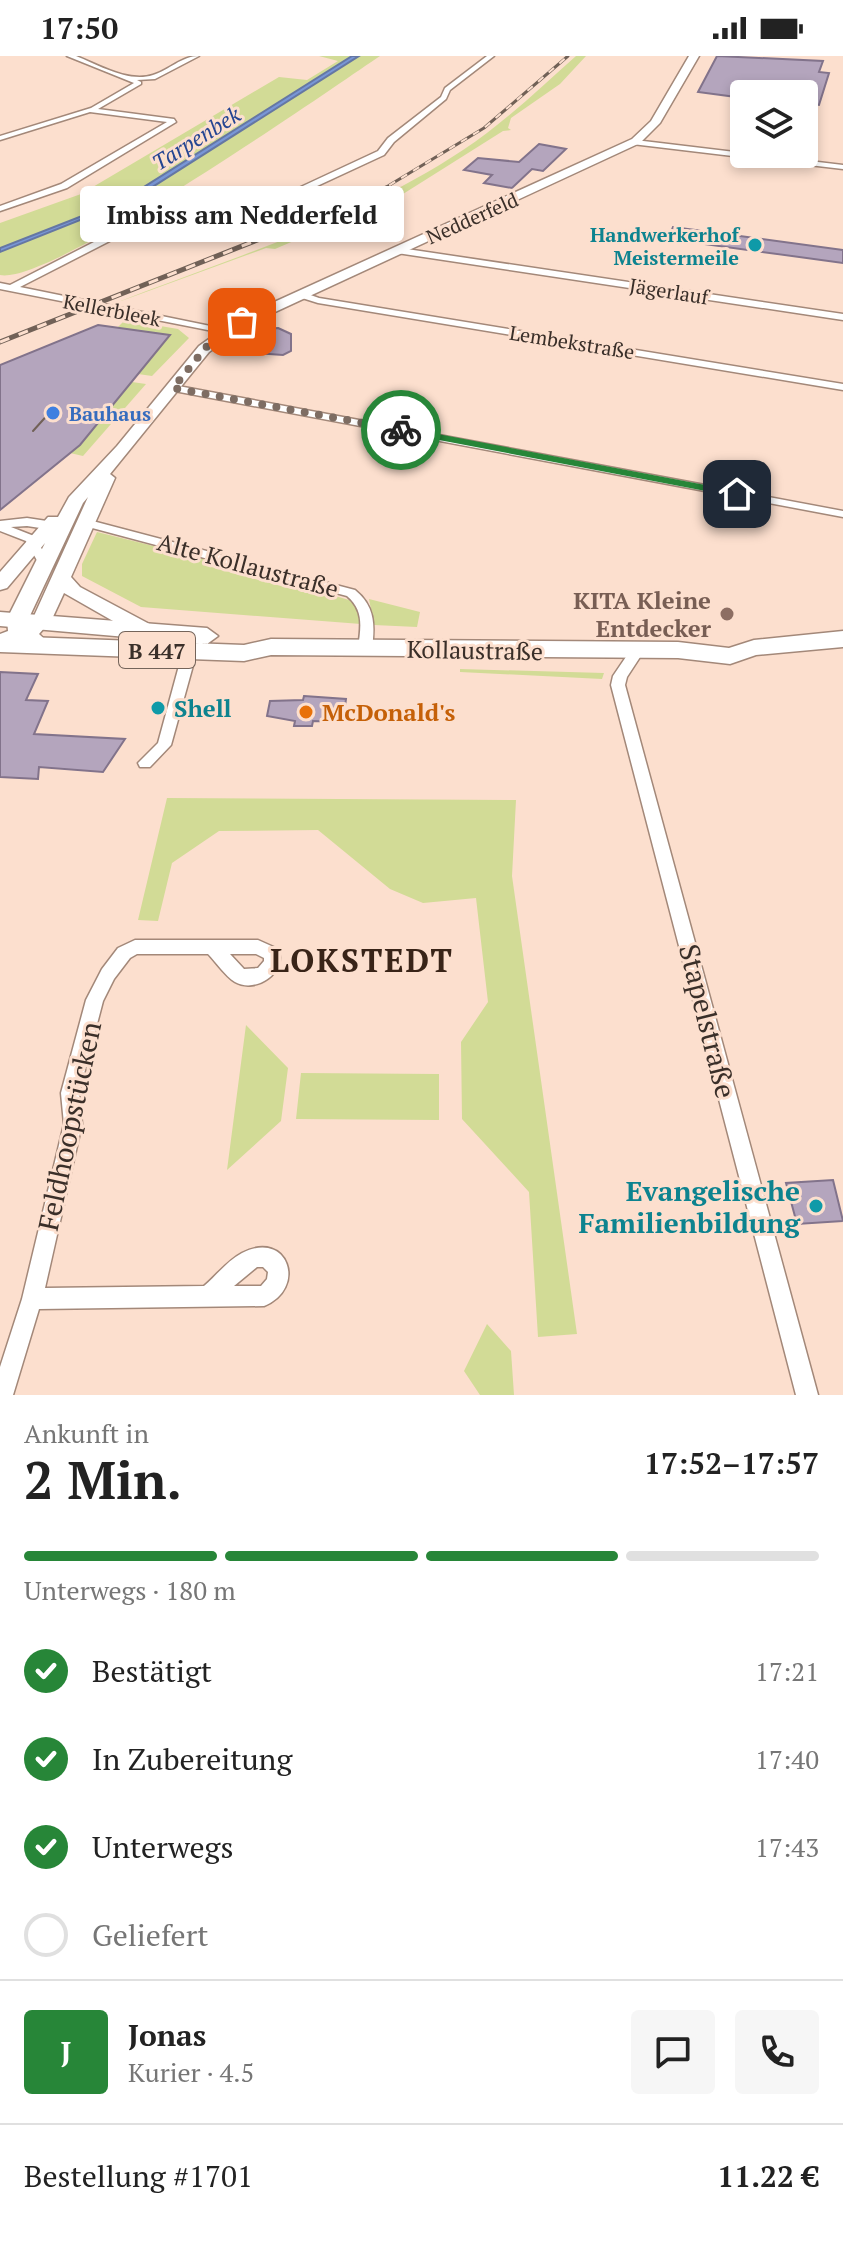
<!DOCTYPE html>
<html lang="de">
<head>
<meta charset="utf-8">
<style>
  body { margin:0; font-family:"PT Serif",serif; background:#f6f6f6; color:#222; height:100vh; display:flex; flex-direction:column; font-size:30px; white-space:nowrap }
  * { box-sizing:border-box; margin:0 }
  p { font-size:26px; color:#767676 }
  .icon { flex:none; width:44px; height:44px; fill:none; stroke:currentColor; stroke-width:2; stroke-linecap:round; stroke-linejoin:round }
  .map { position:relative; height:1339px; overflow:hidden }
  .details { display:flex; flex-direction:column; background:#fff; flex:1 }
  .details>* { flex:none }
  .fabs { position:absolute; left:730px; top:24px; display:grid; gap:16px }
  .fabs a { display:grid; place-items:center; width:88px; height:88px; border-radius:8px; background:#fff; box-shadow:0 4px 12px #0003; font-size:40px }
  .pin { position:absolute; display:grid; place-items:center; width:68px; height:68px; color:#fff; margin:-34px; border-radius:16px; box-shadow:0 4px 12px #0006 }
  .courier { position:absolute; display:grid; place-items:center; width:80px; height:80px; margin:-40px; border:6px solid #278638; border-radius:50%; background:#fff; color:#222; box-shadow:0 2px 10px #0007 }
  .bubble { position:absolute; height:56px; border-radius:8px; background:#fff; box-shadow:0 4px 12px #0003; font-size:26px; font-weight:800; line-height:56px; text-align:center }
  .headline em { font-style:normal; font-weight:800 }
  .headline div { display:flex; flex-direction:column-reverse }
  .headline { display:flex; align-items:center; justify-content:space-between; height:136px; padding:0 24px }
  h1 { font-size:52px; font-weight:800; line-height:60px }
  .bar { display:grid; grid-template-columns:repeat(4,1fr); gap:12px 8px; align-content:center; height:96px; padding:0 24px }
  .bar i { height:10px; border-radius:6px; background:#e0e0e0 }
  .bar .active { background:#278638 }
  .bar p { grid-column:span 4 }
  .line { display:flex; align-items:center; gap:20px; padding:0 24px; border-top:2px solid #e0e0e0 }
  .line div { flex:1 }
  .round { display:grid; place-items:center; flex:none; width:84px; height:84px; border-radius:8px; background:#f6f6f6 }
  ol { padding:0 24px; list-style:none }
  li { display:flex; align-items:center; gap:24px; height:88px }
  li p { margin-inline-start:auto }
  li .icon { padding:8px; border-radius:50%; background:#278638; color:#fff; stroke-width:4 }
  li:last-child { color:#767676 }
  li i { width:44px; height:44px; border:4px solid #e0e0e0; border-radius:50% }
  .status { display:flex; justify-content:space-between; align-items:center; height:56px; padding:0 40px; background:#fff; direction:ltr }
  .status svg { height:22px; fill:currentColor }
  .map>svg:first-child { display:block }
  .green { fill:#d2db96 }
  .water { fill:#7896d7; stroke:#6577a3; stroke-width:2 }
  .building { fill:#b4a5bd; stroke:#82738b; stroke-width:2 }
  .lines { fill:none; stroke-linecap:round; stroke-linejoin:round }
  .street-casing { stroke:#a38879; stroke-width:3 }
  .secondary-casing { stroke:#a38879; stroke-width:3 }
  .primary-casing { stroke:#a38879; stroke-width:3 }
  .street { fill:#fff; fill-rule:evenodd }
  .secondary { fill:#fff; fill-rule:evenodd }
  .primary { fill:#fff; fill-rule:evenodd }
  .tram { stroke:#716157; stroke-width:2 }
  .rail-far1-casing { stroke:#716157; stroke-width:3 }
  .rail-casing { stroke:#716157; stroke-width:5 }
  .rail-far1 { stroke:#fcdfce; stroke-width:2; stroke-dasharray:7; stroke-linecap:butt }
  .rail { stroke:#fcdfce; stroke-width:3; stroke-dasharray:10; stroke-linecap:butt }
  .route { fill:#278638 }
  .done { stroke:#7e6d63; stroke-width:8; stroke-dasharray:0 14.4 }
  .culture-dot { fill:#0f9aa8; stroke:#fcdfce; stroke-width:3 }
  .shop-dot { fill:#3f7fe0; stroke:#fcdfce; stroke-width:3 }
  .education-dot { fill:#8d6e63; stroke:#fcdfce; stroke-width:3 }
  .food-dot { fill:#e8710a; stroke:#fcdfce; stroke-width:3 }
  .labels { text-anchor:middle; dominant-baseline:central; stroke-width:6; stroke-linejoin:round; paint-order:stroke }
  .far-street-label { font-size:20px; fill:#3a2f29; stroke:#fcdfce }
  .far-culture-label { font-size:20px; font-weight:bold; fill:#0d838f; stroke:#fcdfce; text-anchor:end }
  .far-shop-label { font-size:20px; font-weight:bold; fill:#366cbe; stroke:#fcdfce; text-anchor:start }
  .far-water-label { font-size:22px; font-style:italic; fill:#254592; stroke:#fcdfce }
  .shield { fill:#fcdfce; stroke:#74645a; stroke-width:2 }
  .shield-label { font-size:22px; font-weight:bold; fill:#3a2f29 }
  .street-label { font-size:24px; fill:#3a2f29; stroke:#fcdfce }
  .education-label { font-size:24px; font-weight:bold; fill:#785e54; stroke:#fcdfce; text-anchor:end }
  .culture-label { font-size:24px; font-weight:bold; fill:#0d838f; stroke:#fcdfce; text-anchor:start }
  .food-label { font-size:24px; font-weight:bold; fill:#c56008; stroke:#fcdfce; text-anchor:start }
  .near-street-label { font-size:28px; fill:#3a2f29; stroke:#fcdfce }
  .near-culture-label { font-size:28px; font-weight:bold; fill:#0d838f; stroke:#fcdfce; text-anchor:end }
  .district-label { font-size:32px; font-weight:bold; letter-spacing:2px; fill:#392418; stroke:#fcdfce }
</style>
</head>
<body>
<div class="status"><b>17:50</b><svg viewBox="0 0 49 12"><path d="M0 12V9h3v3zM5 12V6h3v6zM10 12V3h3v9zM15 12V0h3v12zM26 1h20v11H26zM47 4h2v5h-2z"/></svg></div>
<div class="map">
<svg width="843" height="1339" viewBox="0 0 843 1339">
  <rect width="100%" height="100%" fill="#fcdfce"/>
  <!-- green -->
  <path class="green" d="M 319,0 L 380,0 C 325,37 49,230 0,219 L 0,167 L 81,138 L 279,21 L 307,24 L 338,5 Z
    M 576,0 L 586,0 L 560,28 L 511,62 L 508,72 L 511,74 L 503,75 L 403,138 L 275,193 L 266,192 L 113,248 C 230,202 358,164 463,94 C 504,67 540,32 576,0 Z
    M 125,264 L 178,273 L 189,282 L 152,320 L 138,318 L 170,279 L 117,272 Z
    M 132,326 L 146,328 L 83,400 L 70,397 Z
    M 97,476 L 206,503 L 204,509 L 292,533 L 298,529 L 349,544 L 358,552 L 361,568 L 141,551 L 82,520 L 82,508 Z
    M 369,543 L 420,556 L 417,571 L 374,569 Z
    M 460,613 L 604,617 L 602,623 L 460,616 Z
    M 167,742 L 516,744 L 512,820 L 577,1278 L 538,1281 L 529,1136 L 462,1063 L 461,986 L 488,946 L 476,842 L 423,847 L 390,833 L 318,774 L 219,775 L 172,807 L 158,865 L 138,864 Z
    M 246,969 L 288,1012 L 281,1065 L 227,1114 Z
    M 301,1017 L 439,1018 L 439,1064 L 296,1063 Z
    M 487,1268 L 511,1295 L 514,1339 L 480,1339 L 464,1315 Z"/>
  <!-- water -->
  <path class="water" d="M 352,0 L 359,0 L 135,142 L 0,196 L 0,192 L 123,144 Z"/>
  <!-- building -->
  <path class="building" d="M 717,0 L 823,5 L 819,16 L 829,17 L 819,49 L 804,47 L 804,38 L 744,38 L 744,42 L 698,36 Z
    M 539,88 L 566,93 L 543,115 L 532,113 L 512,132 L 484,127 L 492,119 L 464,114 L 478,102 L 519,106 Z
    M 673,171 L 843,194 L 843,207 L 668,183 Z
    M 98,269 L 170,279 L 80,389 L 0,454 L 0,309 Z
    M 278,272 L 291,278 L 291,295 L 283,299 L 255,297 L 242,290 L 244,280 L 259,273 Z
    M 0,616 L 38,618 L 26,644 L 48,645 L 34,678 L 125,683 L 103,716 L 39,711 L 38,723 L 0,721 Z
    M 304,640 L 346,643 L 343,666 L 313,665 L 312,670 L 294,670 L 295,665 L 267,660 L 270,645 L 303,644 Z
    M 833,1124 L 843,1165 L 797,1168 L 786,1127 Z"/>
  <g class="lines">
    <defs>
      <path id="street" d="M 67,0 L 76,0 C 99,9 128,27 153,19 C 169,14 182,0 199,0 L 155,23 L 137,24 L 141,26 L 141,28 L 98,53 L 174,63 L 176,66 L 67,132 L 0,155 L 0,150 L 61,128 L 167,66 L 90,56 L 0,84 L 0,80 L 91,52 L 134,27 Z
        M 487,0 L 494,0 L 450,34 L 446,43 L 394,86 L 384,99 L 220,175 L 201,176 L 139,170 L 20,231 L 225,273 L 230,276 L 228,278 L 0,233 L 0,227 L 10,229 L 135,165 L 201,172 L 215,171 L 378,95 L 388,82 L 441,41 L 445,32 Z
        M 635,84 L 843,109 L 843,113 L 632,88 Z
        M 400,192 L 843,258 L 843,264 L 397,197 L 396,195 Z
        M 302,236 L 319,242 L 843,328 L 843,334 L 318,247 L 299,241 L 298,239 Z
        M 173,329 L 843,455 L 843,461 L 169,334 L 168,332 Z
        M 27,462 L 60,467 L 66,471 L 60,475 L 27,470 L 11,471 L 34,480 L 49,505 L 47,508 L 39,508 L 26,485 L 0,475 L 0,465 Z
        M 85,463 L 355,534 C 375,550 375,569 372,592 L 365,596 L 358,592 C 361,571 364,554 347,540 L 81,469 L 79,467 Z
        M 190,590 L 197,595 L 171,689 L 150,711 L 140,711 L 138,707 L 158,687 L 183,595 Z
        M 637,590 L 644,595 L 627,621 L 625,629 L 818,1339 L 796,1339 L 611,629 L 613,620 L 632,592 Z
        M 135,884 L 258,884 L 278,893 C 288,916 256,938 235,926 C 225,920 216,906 208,898 L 137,898 L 130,902 L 114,923 L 103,945 L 79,1037 L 82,1068 L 45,1232 L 204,1230 C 217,1219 227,1205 242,1197 C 289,1173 307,1233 264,1250 L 39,1253 L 13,1339 L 0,1339 L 0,1311 L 22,1243 L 64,1068 L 61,1037 L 86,944 L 102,913 L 118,892 ZM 230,898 L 256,898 L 264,902 L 264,905 L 258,912 L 244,913 ZM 257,1211 L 263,1211 L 268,1216 L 267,1223 L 261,1230 L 234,1230 Z"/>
      <path id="secondary" d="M 689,0 L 699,0 L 660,67 L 640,87 L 247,269 L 209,296 L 110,418 L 115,422 L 71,521 L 80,531 L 155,571 L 158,576 L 155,581 L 141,581 L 64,537 L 52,563 L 39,578 L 52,590 L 49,595 L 35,595 L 21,585 L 0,592 L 0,578 L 8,575 L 7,563 L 45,487 L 7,532 L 0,534 L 0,516 L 48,461 L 58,461 L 69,441 L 117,390 L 199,290 L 237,263 L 632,83 L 651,65 ZM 88,441 L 34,560 L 27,566 L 83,447 Z"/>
      <path id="primary" d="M 0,556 L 207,572 L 218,580 L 207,588 L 0,570 Z
        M 843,575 L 843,591 L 756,599 L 730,608 L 678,602 L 271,599 L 244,605 L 0,596 L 0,580 L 244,589 L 271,583 L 678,586 L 729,592 L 754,584 Z"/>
    </defs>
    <!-- street casing -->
    <use href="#street" class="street-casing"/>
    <!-- secondary casing -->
    <use href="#secondary" class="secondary-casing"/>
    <!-- primary casing -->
    <use href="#primary" class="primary-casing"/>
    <!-- street -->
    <use href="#street" class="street"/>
    <!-- secondary -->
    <use href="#secondary" class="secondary"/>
    <!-- primary -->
    <use href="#primary" class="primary"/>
    <!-- tram -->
    <path class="tram" d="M 33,375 L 51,355"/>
    <defs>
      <path id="rail-far1" d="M 338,152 L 388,130 L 484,72 L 568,0"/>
      <path id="rail" d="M 0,286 L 343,150"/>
    </defs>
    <!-- rail-far1 casing -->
    <use href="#rail-far1" class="rail-far1-casing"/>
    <!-- rail casing -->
    <use href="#rail" class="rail-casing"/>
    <!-- rail-far1 -->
    <use href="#rail-far1" class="rail-far1"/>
    <!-- rail -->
    <use href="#rail" class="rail"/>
  </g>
  <!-- route -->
  <path class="route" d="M 401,371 L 737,435 L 743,438 L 737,441 L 397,376 Z"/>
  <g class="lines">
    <!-- done -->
    <path class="done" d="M 242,266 L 208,289 L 173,332 L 401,374"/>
  </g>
  <!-- markers -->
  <g class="culture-dot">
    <circle cx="755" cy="189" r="8"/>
    <circle cx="158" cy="652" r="8"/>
    <circle cx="816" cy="1150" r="8"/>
  </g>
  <circle class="shop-dot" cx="53" cy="357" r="8"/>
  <circle class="education-dot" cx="727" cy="558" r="8"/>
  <circle class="food-dot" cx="306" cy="656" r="8"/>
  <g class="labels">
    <!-- far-street labels -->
    <g class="far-street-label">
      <text transform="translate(472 162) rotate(-24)">Nedderfeld</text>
      <text transform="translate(669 235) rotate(9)">Jägerlauf</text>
      <text transform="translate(112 254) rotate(11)">Kellerbleek</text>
      <text transform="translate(572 286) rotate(9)">Lembekstraße</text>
    </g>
    <!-- far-culture labels -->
    <g class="far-culture-label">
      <text x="739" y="178">Handwerkerhof<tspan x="739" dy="23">Meistermeile</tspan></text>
    </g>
    <!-- far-shop labels -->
    <g class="far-shop-label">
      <text x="69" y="357">Bauhaus</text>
    </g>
    <!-- far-water labels -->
    <g class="far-water-label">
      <text transform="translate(196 82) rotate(-32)">Tarpenbek</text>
    </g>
    <!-- shield labels -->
    <rect class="shield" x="119" y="576" width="76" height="36" rx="6"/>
    <g class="shield-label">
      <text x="157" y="594">B 447</text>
    </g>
    <!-- street labels -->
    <g class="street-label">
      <text transform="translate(248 509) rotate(15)">Alte Kollaustraße</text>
      <text transform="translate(475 594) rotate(1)">Kollaustraße</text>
    </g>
    <!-- education labels -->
    <g class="education-label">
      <text x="711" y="544">KITA Kleine<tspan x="711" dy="28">Entdecker</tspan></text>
    </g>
    <!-- culture labels -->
    <g class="culture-label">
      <text x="174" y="652">Shell</text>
    </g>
    <!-- food labels -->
    <g class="food-label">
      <text x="322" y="656">McDonald's</text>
    </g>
    <!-- near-street labels -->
    <g class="near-street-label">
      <text transform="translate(708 965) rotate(76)">Stapelstraße</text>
      <text transform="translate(69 1070) rotate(-78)">Feldhoopstücken</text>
    </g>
    <!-- near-culture labels -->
    <g class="near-culture-label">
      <text x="800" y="1134">Evangelische<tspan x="800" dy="32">Familienbildung</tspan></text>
    </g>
    <!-- district labels -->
    <g class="district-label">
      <text x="362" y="904">LOKSTEDT</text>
    </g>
  </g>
</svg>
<div class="fabs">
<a><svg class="icon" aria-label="layers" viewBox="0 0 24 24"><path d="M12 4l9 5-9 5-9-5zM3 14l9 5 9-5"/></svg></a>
</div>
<div class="pin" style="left:242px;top:266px;background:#ea580c"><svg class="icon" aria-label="bag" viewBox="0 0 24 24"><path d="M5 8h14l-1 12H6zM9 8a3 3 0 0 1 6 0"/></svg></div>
<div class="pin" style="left:737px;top:438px;background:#1f2937"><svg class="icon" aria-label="home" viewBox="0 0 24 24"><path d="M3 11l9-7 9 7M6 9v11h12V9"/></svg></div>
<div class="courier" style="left:401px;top:374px"><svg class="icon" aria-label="bike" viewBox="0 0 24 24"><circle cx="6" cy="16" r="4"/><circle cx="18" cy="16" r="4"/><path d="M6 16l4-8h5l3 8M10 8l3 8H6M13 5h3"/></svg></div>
<div class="bubble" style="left:80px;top:130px;width:324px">Imbiss am Nedderfeld</div>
</div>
<section class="details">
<div class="headline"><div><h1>2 Min.</h1><p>Ankunft in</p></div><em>17:52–17:57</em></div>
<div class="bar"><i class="active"></i><i class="active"></i><i class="active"></i><i></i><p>Unterwegs · 180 m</p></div>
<ol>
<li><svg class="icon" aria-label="check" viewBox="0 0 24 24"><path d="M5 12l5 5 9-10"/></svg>Bestätigt<p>17:21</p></li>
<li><svg class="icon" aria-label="check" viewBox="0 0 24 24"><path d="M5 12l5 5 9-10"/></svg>In Zubereitung<p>17:40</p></li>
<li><svg class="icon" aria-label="check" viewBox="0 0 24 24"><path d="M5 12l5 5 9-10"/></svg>Unterwegs<p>17:43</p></li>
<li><i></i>Geliefert</li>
</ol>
<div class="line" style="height:144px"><b class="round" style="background:#278638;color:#fff">J</b><div><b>Jonas</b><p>Kurier · 4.5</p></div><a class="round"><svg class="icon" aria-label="chat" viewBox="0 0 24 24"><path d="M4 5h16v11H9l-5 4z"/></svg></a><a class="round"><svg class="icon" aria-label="phone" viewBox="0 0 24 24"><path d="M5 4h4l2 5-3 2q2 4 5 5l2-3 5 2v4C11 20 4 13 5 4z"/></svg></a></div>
<div class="line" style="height:104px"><div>Bestellung #1701</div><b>11.22 €</b></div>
</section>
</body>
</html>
